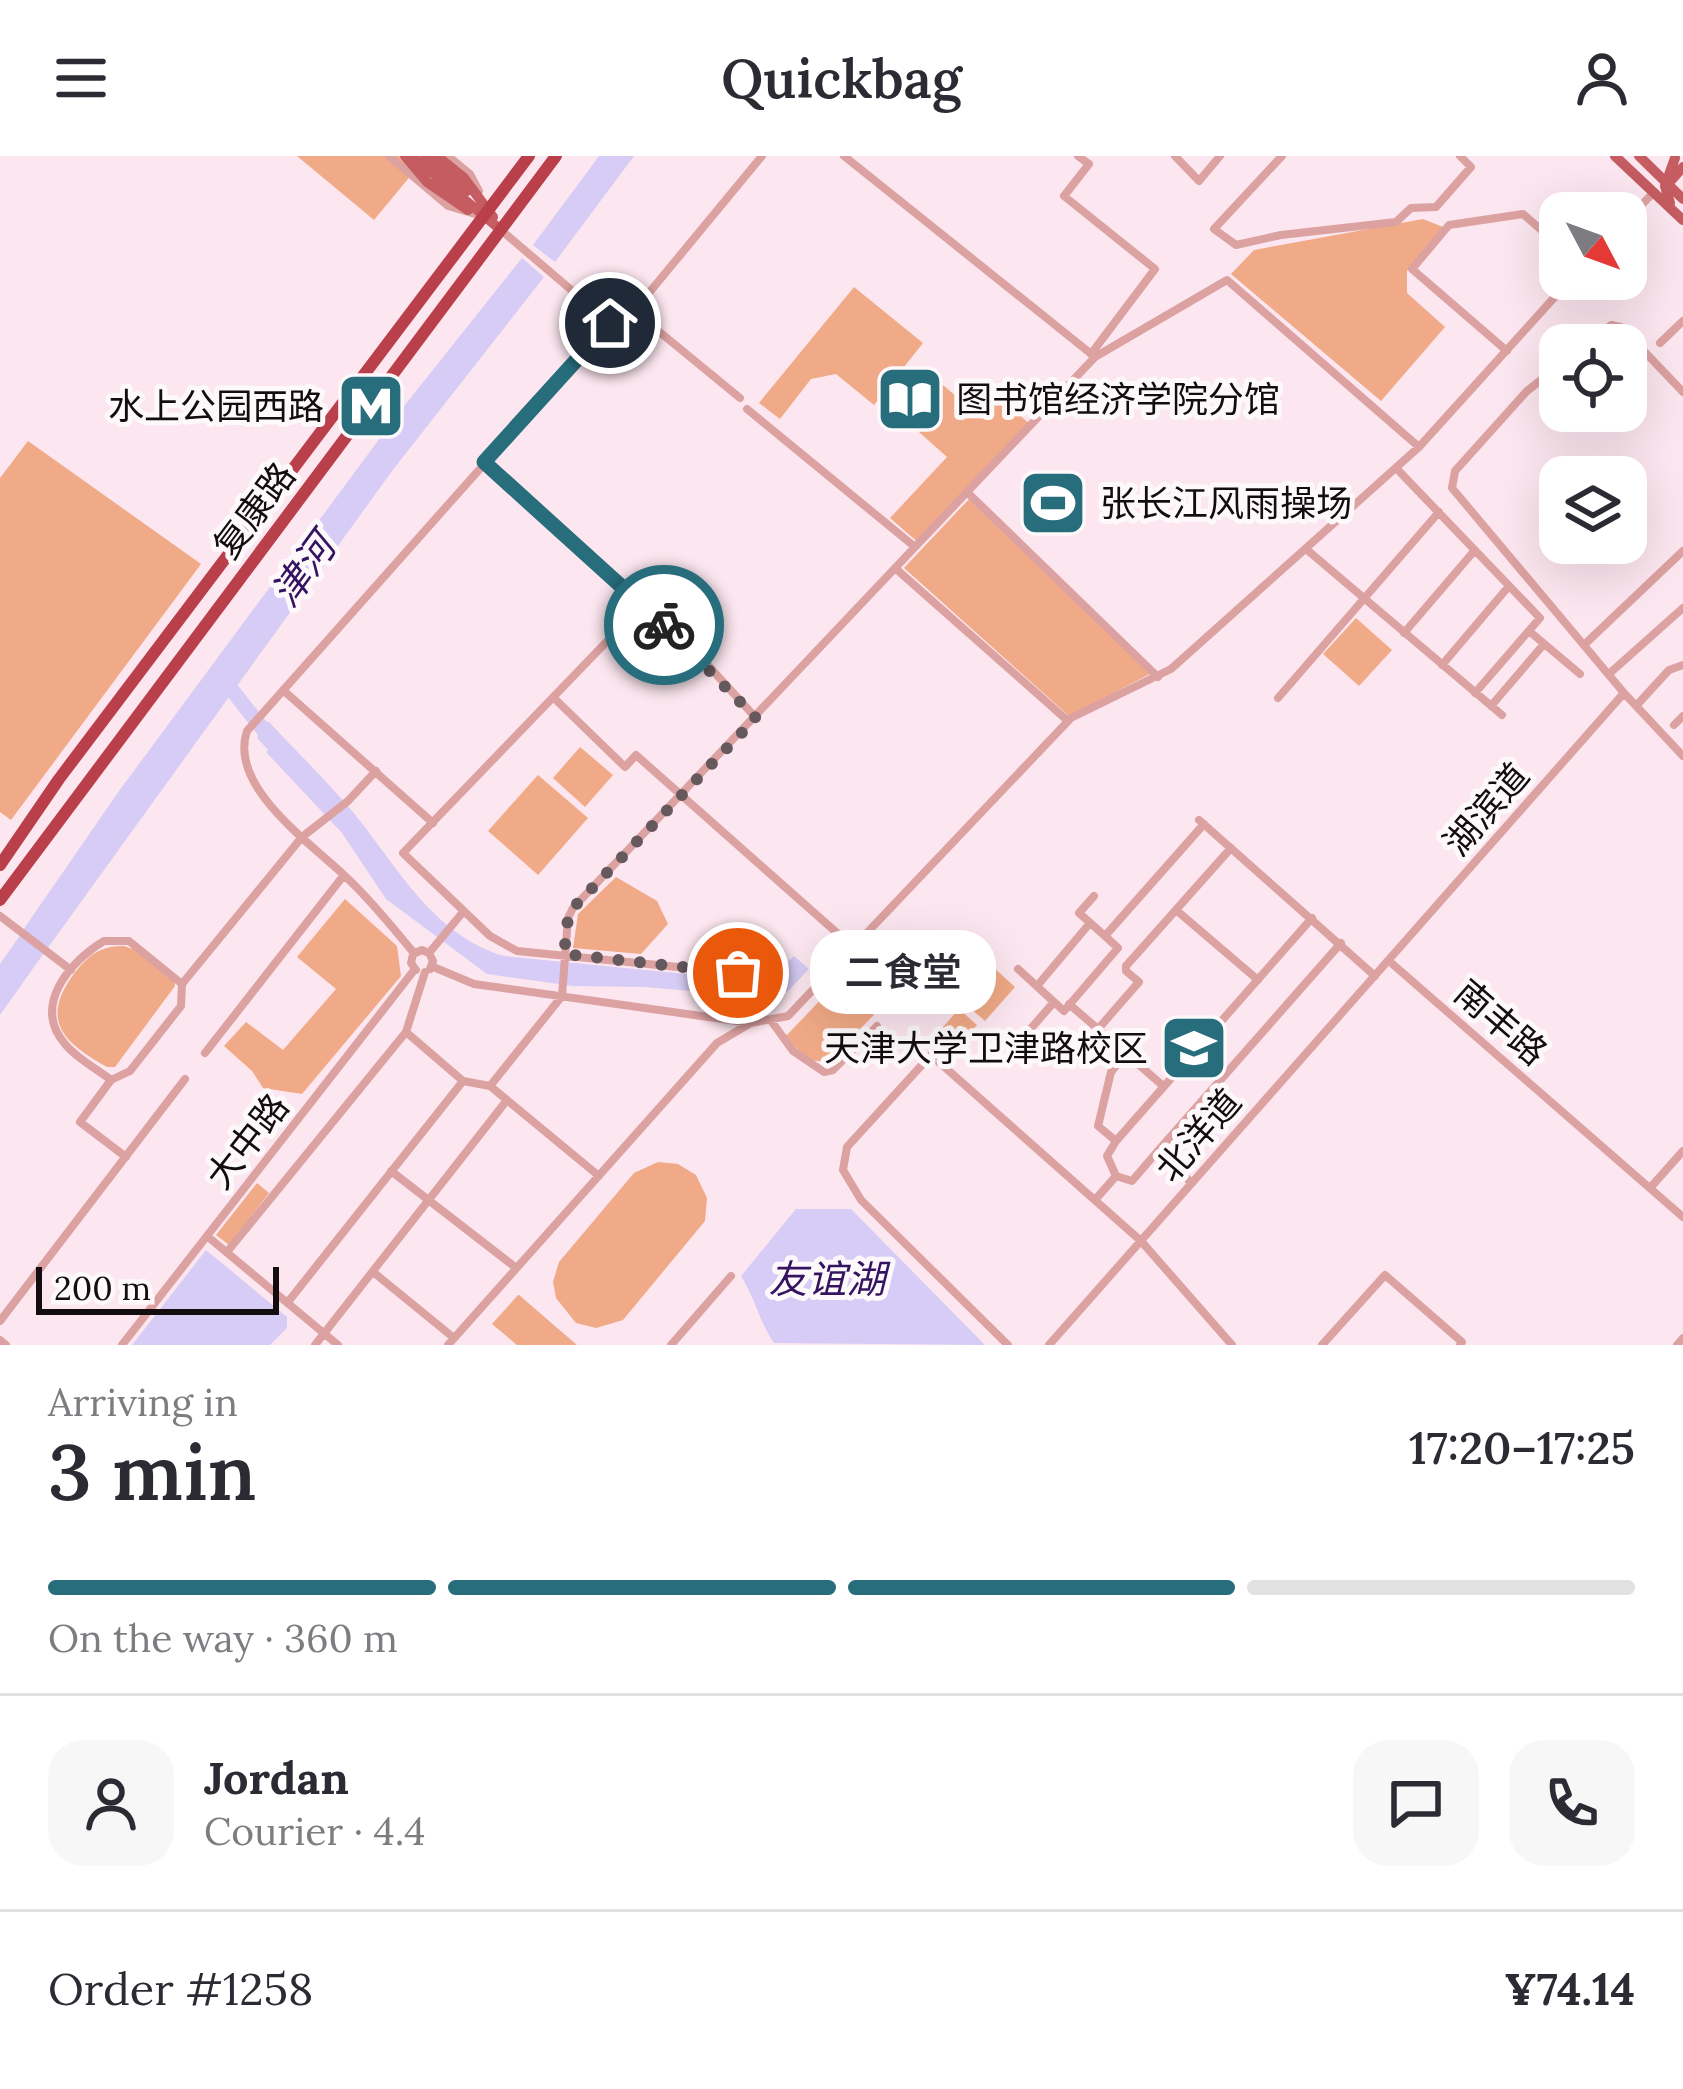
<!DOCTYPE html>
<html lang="en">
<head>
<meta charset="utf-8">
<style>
  body { margin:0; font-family:Lora,"Noto Sans SC",serif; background:#f7f7f7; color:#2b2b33; height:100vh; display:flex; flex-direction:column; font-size:45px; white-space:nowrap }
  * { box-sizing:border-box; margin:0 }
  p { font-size:39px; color:#7c7c81 }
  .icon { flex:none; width:66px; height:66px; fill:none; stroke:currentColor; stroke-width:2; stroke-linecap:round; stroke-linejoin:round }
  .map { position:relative; height:1189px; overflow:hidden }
  .side { display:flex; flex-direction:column; background:#fff; flex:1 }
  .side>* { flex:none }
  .needle { width:78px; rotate:131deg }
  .buttons { position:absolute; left:1539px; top:36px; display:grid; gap:24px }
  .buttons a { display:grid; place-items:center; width:108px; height:108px; border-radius:24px; background:#fff; box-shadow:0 12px 48px #0002; font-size:60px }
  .scale { position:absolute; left:36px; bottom:30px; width:243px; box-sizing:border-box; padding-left:12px; border:6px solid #140d10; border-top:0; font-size:33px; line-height:42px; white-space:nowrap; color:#140d10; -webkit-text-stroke:9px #fdf9fb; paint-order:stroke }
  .pin { position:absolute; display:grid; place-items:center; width:102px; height:102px; color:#fff; margin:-51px; border:6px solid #fff; border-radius:50%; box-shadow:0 3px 12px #0007 }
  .courier { position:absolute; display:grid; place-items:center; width:120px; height:120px; margin:-60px; border:9px solid #276d7b; border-radius:50%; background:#fff; color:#222; box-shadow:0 3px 15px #0007 }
  .bubble { position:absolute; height:84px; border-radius:36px; background:#fff; box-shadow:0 12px 48px #0002; font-size:39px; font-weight:600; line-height:84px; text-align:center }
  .summary em { font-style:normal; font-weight:600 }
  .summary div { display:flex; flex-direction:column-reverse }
  .summary { display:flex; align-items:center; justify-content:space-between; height:204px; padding:0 48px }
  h1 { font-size:78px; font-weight:600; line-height:90px }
  .bar { display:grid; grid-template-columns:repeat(4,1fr); gap:18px 12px; align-content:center; height:144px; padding:0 48px }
  .bar i { height:15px; border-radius:9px; background:#e1e1e2 }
  .bar .active { background:#276d7b }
  .bar p { grid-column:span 4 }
  .line { display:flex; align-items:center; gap:30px; padding:0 48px; border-top:3px solid #e1e1e2 }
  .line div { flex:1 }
  .round { display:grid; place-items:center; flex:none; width:126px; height:126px; border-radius:36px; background:#f7f7f7 }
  header { display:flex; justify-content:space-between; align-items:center; height:156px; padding:0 48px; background:#fff; font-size:54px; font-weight:600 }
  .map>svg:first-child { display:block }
  .green { fill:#f1aa87 }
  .water { fill:#d6ccf5 }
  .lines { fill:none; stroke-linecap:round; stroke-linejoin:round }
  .river { stroke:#d6ccf5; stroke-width:15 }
  .minor { stroke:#dca1a1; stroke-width:8 }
  .major { stroke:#c45c61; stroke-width:10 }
  .highway { stroke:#b93f4a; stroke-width:12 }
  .done { stroke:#65595e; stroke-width:12; stroke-dasharray:0 21.6 }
  .route { stroke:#276d7b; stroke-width:15 }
  .labels { text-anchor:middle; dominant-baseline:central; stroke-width:10; stroke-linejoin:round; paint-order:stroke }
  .poi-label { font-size:36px; fill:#140d10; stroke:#fdf9fb; text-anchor:start }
  .street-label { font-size:36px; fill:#140d10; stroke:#fdf9fb }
  .water-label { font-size:39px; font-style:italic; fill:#341461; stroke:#fdf9fb }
</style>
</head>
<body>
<header><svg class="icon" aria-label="menu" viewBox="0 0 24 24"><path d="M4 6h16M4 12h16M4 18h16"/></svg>Quickbag<svg class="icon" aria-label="person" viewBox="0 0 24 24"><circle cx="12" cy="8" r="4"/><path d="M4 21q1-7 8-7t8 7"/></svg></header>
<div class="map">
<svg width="1683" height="1189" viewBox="0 0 1683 1189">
  <rect width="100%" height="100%" fill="#fce6ef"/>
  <!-- green -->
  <path class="green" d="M 297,0 L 427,0 L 374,64 Z
    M 1423,63 L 1443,71 L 1407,115 L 1407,137 L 1445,171 L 1381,245 L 1231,118 L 1254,94 Z
    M 854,131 L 923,187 L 874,249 L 836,218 L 811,223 L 780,263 L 759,247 Z
    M 943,229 L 973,255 L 991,235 L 1031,269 L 920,388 L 890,362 L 947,301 L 910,268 Z
    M 28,285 L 201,408 L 11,664 L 0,656 L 0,322 Z
    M 970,342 L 1150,518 L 1069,560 L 904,412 Z
    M 1356,462 L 1392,494 L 1359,530 L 1323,498 Z
    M 580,591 L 613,619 L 585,651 L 553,622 Z
    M 538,619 L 588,662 L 538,719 L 488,675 Z
    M 616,721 L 657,745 L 668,768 L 641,798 L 573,792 L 578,758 Z
    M 345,743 L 397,790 L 401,820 L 302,938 L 263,932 L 252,915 L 224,890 L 246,866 L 283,894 L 336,833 L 297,801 Z
    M 874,788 L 885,798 L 849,834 L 874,859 L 827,906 L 808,904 L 785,881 Z
    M 124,790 L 136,794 L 174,825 L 175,830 L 115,911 L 107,911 C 60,885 40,862 76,815 C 90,798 101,790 124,790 Z
    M 982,801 L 1015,831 L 985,865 L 963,846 L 979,830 L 967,819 Z
    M 959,853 L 977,869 L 945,905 L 927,889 Z
    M 658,1006 L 678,1008 L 696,1019 L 707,1042 L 705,1065 L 623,1164 L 596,1172 L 576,1167 L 556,1142 L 553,1126 L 559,1106 L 634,1017 Z
    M 257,1027 L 269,1037 L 229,1089 L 216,1079 Z
    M 518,1139 L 519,1139 L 577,1189 L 517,1189 L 492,1168 Z"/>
  <!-- water -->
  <path class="water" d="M 599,0 L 634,0 L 555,106 L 533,89 Z
    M 522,102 L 544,121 L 392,315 L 47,793 L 23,774 L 119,635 L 397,259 Z
    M 265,566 L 269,566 C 297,596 326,624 352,655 C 396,708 432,779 504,800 L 747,824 L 780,813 L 794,800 L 809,813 L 788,835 L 773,842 L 644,831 L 573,830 L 487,818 L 386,743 L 342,677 L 266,596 L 268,594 L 257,582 Z
    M 21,778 L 44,797 L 0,859 L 0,808 Z
    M 796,1053 L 851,1053 L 985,1189 L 774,1187 C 759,1165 755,1142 741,1120 Z
    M 206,1094 L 287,1161 L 287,1172 L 270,1189 L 132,1189 Z"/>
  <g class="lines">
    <!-- river -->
    <path class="river" d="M 224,524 L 273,586"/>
    <!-- minor -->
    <path class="minor" d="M 389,0 L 448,50 L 482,60
      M 448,0 L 470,18 L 479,35
      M 844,0 L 1095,201
      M 1078,0 L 1089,8 L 1064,40 L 1155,113 L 1091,198
      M 1175,0 L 1199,25 L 1220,0
      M 1282,0 L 1214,73 L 1236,89 L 1281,79 L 1396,66 L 1411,52 L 1436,51 L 1471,11 L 1460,0
      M 1626,65 L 1654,36
      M 501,74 L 610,167
      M 634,155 L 740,242
      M 1660,187 L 1683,165
      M 1586,189 L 1611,169 L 1621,171 L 1683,236
      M 1507,195 L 1412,113 L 1449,69 L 1523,58 L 1560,90
      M 1560,209 L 1527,235 L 1455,315 L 1452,332 L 1624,537 L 1683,600
      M 747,253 L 915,391
      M 484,306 L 704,505 L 756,562
      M 1396,312 L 1540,462 L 1475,537
      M 967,336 L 1158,521
      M 1306,393 L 1502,559
      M 895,412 L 1068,565
      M 642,449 L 403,697 L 490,780 L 517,795 L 738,817 L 736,864
      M 1529,475 L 1580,518
      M 1404,477 L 1475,394
      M 1585,488 L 1683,395
      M 1442,509 L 1509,430
      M 1610,517 L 1683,452
      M 283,534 L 433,667
      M 1278,542 L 1439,356
      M 555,543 L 625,611 L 636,599 L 854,792
      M 1491,550 L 1544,488
      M 1636,550 L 1669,514 L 1683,509
      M 1674,569 L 1683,560
      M 1199,664 L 1375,820
      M 1094,740 L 1079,757 L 1105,780
      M 1176,754 L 1258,824
      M 0,760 L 71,814
      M 104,785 L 129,785 L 182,828 L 181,850 L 130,915 L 111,924 C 97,913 76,902 65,888 C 32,850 69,806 104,785 Z
      M 414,797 C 392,771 371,744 346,721 C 311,687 228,631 247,575 L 597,181 L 610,167 L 634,155 L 762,0
      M 1389,805 L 1683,1061
      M 431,810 L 474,828 L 751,867 L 788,860 L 1071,562 L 1171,513 L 1419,291 L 1571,123
      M 430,813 L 433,805 L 429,797 L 463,756
      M 1018,813 L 1054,846
      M 416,814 L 411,807 L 413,798 L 422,794 L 429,797
      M 425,816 L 406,876 L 463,925 L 490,930 L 562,840 L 568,762 L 573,752 L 1095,201 L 1227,124 L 1419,291
      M 182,828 L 302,681 L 348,645 L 376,615
      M 1037,830 L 1090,767
      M 1069,848 L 1098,873 L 1139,826 L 1126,815 L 1126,810 L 1231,692
      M 772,866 L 793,895 L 824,916 L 833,914 L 877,870
      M 1098,873 L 1162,929
      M 1027,877 L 1054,846 L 1064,855 L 1118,792 L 1105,780 L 1204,668
      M 205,897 L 344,719
      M 111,924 L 80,966 L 126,1001
      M 490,930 L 599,1020
      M 1116,985 L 1312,762
      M 391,1015 L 515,1111
      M 1116,1020 L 1132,1025 L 1157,996
      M 1192,1027 L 1157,996 L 1341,787
      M 1650,1032 L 1683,995
      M 1095,1044 L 1116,1020 L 1107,1000 L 1116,985 L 1098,970 L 1111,916 L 1126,898
      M 207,1080 L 338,1189
      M 227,1096 L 406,876
      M 373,1116 L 454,1182
      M 288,1146 L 463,925
      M 0,1165 L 185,923
      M 0,1184 L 6,1189
      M 122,1189 L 415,813
      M 315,1189 L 507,944
      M 448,1189 L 717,887 L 749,868
      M 671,1189 L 731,1120
      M 1008,1189 L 861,1044 L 843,1014 L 847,991 L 931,899 L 1141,1085 L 1232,1189
      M 1049,1189 L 1624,537
      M 1322,1189 L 1385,1119 L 1462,1186 L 1460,1189
      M 1677,1189 L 1683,1182"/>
    <!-- major -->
    <path class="major" d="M 405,0 L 427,26 L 468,54
      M 412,0 L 501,74
      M 426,0 L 467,35
      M 437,0 L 464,22 L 493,61
      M 1615,0 L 1683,64
      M 1639,0 L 1683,43
      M 1667,29 L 1683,11
      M 1670,47 L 1665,30 L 1675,2"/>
    <!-- highway -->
    <path class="highway" d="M 0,709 L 59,623 L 529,0
      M 0,744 L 556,0"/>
  </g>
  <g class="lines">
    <!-- done -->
    <path class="done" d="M 664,469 L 756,562 L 573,752 L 568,762 L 564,798 L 738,817"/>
    <!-- route -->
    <path class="route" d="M 610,167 L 484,306 L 664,469"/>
  </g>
  <!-- icons -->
  <defs>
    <symbol id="library-square" viewBox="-11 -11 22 22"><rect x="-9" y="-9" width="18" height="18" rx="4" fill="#276d7b" stroke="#fdf9fb"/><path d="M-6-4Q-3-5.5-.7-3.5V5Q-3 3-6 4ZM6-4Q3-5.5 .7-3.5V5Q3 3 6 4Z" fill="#fff"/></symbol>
    <symbol id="metro-square" viewBox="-11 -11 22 22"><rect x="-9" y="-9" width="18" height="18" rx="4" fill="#276d7b" stroke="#fdf9fb"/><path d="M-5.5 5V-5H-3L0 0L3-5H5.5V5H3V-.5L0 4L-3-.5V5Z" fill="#fff"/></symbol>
    <symbol id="stadium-square" viewBox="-11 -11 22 22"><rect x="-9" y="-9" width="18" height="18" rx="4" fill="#276d7b" stroke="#fdf9fb"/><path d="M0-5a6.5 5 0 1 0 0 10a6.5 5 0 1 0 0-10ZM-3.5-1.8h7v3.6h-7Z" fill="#fff"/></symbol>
    <symbol id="university-square" viewBox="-11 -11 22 22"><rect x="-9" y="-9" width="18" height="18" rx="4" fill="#276d7b" stroke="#fdf9fb"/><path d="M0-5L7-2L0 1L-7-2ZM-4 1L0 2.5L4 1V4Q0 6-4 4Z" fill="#fff"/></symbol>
  </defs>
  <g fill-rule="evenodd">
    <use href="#library-square" x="872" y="205" width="76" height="76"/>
    <use href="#metro-square" x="333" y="212" width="76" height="76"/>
    <use href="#stadium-square" x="1015" y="309" width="76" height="76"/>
    <use href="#university-square" x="1156" y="854" width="76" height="76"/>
  </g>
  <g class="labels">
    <!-- poi labels -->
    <g class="poi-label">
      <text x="956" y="243">图书馆经济学院分馆</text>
      <text x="324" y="250" text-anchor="end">水上公园西路</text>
      <text x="1100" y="347">张长江风雨操场</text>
      <text x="1148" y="892" text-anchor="end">天津大学卫津路校区</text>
    </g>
    <!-- street labels -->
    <g class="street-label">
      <text transform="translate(254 354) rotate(-53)">复康路</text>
      <text transform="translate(1486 653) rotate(-49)">湖滨道</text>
      <text transform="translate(1501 866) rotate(41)">南丰路</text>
      <text transform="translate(1198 979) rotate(-49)">北洋道</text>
      <text transform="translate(247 985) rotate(-52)">大中路</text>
    </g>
    <!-- water labels -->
    <g class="water-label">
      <text transform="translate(303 414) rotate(-54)">津河</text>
      <text x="827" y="1123">友谊湖</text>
    </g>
  </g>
</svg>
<div class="buttons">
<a><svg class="needle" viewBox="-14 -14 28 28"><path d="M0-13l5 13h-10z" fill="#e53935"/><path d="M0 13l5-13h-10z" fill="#7c7c81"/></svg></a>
<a><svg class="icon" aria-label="locate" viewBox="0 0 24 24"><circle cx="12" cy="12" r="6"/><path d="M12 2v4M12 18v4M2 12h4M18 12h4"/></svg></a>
<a><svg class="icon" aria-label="layers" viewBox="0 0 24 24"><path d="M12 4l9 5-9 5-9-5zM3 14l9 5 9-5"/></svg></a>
</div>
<div class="scale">200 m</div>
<div class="pin" style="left:738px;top:817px;background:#ea580c"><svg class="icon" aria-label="bag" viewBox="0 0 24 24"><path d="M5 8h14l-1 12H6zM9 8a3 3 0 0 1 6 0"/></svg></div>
<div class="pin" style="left:610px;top:167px;background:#1f2937"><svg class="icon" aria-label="home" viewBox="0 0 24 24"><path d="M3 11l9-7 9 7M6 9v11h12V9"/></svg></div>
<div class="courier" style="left:664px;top:469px"><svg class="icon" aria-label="bike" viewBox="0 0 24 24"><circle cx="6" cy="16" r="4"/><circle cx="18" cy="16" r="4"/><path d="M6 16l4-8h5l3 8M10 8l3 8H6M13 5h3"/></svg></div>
<div class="bubble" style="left:810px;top:774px;width:186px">二食堂</div>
</div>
<section class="side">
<div class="summary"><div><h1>3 min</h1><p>Arriving in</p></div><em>17:20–17:25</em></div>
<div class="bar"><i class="active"></i><i class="active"></i><i class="active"></i><i></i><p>On the way · 360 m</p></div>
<div class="line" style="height:216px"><a class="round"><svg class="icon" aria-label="person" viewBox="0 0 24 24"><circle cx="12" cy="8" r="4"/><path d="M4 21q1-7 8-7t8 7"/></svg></a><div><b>Jordan</b><p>Courier · 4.4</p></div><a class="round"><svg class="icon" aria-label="chat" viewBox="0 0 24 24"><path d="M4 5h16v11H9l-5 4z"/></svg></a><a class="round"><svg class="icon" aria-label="phone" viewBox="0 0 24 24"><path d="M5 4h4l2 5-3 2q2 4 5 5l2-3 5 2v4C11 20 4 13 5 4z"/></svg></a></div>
<div class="line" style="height:156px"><div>Order #1258</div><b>¥74.14</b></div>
</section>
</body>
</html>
